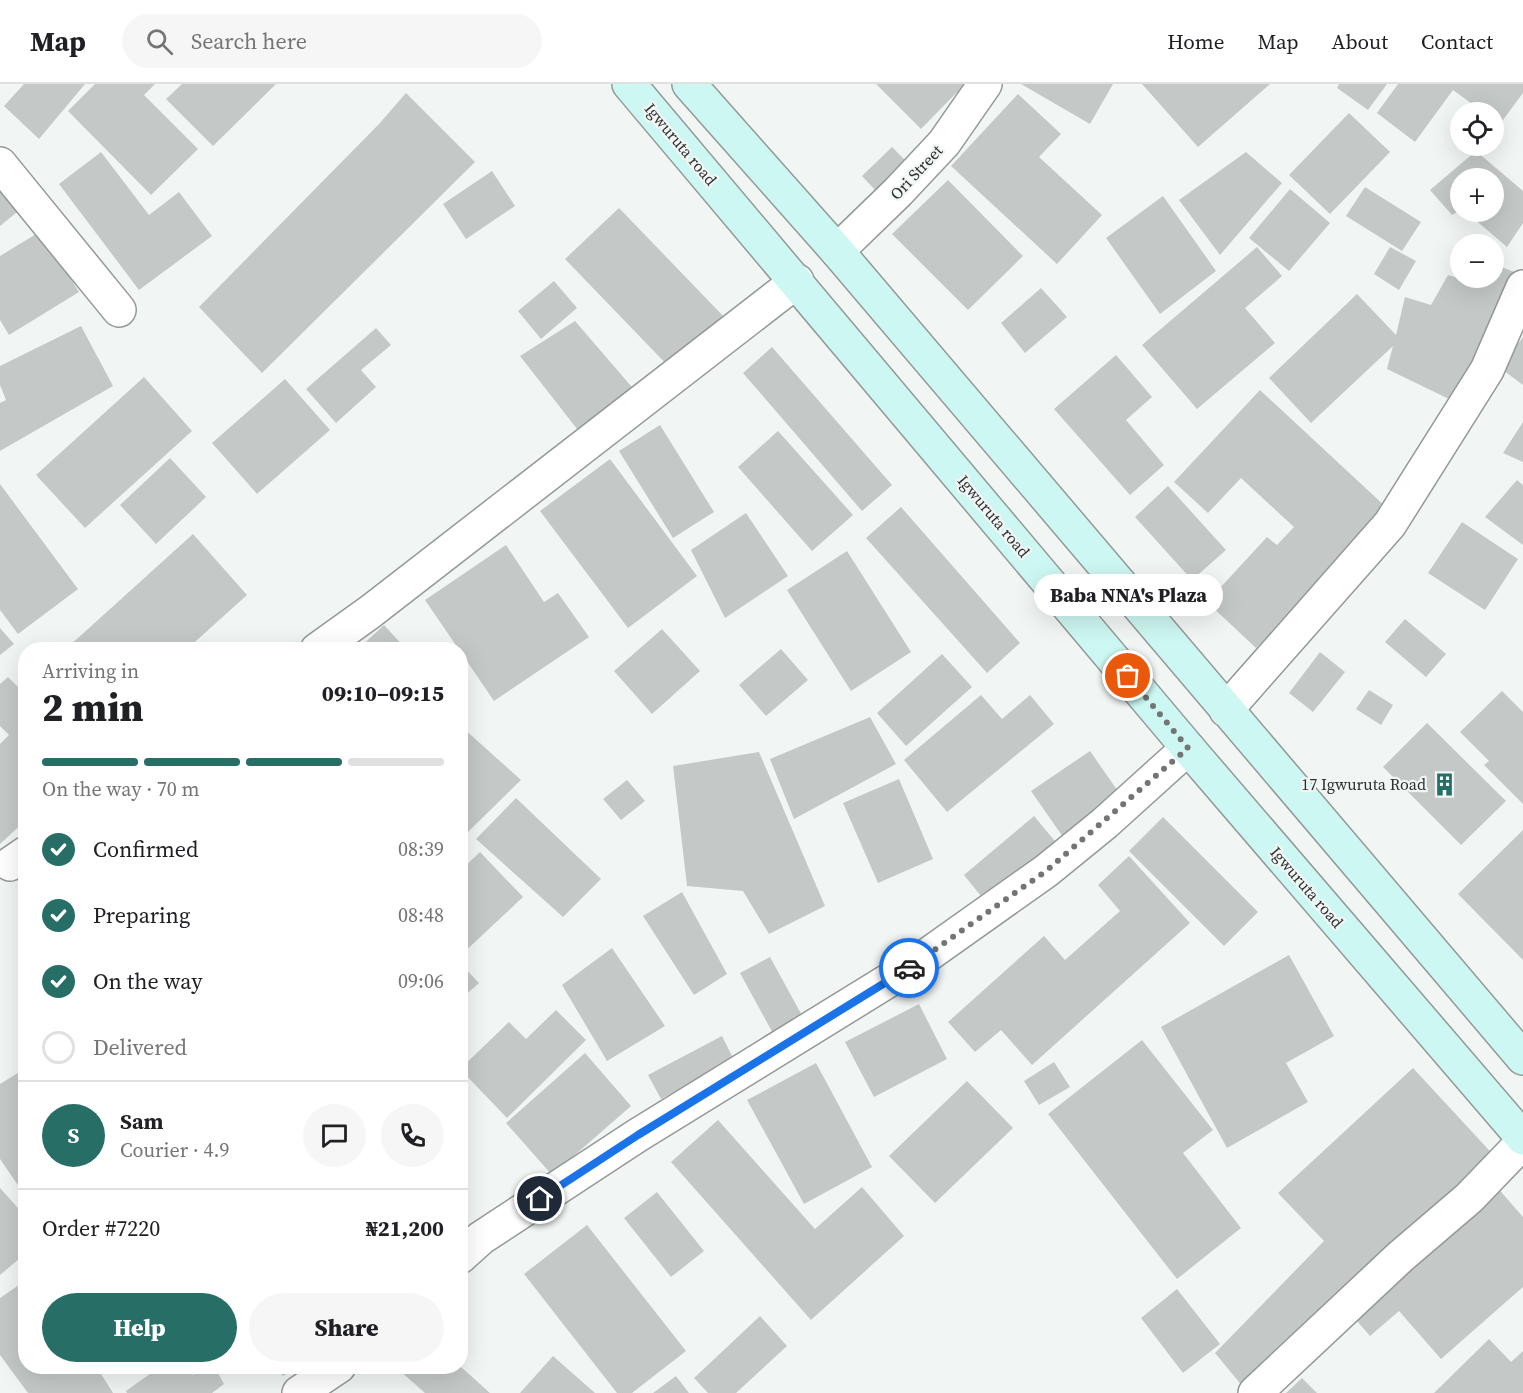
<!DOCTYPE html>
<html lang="en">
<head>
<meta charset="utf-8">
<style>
  body { margin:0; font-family:"Source Serif 4",serif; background:#f6f6f6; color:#202124; height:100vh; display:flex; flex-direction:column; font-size:22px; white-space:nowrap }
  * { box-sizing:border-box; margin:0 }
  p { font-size:20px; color:#757577 }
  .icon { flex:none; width:33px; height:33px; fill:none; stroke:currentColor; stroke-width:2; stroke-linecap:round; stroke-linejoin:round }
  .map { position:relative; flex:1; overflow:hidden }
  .panel { position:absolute; left:18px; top:558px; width:450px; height:732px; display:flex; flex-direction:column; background:#fff; border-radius:24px; box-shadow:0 6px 24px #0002 }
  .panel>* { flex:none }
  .tools { position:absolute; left:1450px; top:18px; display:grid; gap:12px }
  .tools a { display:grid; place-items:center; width:54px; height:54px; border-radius:50%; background:#fff; box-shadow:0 6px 24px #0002; font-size:30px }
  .pin { position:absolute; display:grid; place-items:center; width:51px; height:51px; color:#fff; margin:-26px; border:3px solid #fff; border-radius:50%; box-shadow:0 2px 6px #0007 }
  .courier { position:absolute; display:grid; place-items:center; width:60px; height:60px; margin:-30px; border:4px solid #1a73e8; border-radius:50%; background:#fff; color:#222; box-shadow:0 2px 8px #0007 }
  .bubble { position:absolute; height:42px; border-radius:21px; background:#fff; box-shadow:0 6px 24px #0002; font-size:20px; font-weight:800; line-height:42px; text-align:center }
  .summary em { font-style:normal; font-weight:800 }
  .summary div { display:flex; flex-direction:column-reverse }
  .summary { display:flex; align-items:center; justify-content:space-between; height:102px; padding:0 24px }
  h1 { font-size:39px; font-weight:800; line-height:45px }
  .bar { display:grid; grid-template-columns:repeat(4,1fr); gap:9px 6px; align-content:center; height:72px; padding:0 24px }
  .bar i { height:8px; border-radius:4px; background:#e0e0e0 }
  .bar .active { background:#266e66 }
  .bar p { grid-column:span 4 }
  .line { display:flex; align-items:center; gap:15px; padding:0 24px; border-top:2px solid #e0e0e0 }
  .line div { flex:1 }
  .round { display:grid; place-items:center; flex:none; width:63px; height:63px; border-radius:32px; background:#f6f6f6 }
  ol { padding:0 24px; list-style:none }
  li { display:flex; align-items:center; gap:18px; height:66px }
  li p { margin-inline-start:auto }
  li .icon { padding:6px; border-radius:50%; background:#266e66; color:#fff; stroke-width:4 }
  li:last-child { color:#757577 }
  li i { width:33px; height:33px; border:3px solid #e0e0e0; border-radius:50% }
  .button { display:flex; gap:12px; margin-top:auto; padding:12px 24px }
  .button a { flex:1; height:69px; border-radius:36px; background:#266e66; color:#fff; font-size:24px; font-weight:800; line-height:69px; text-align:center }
  .button a+a { background:#f6f6f6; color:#202124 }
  header { display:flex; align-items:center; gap:36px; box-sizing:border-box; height:84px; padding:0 30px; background:#fff; border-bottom:2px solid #e0e0e0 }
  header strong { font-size:28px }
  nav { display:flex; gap:33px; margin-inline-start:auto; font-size:21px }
  .search { width:420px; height:54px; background:#f6f6f6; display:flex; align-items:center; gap:15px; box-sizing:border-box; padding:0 21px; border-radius:33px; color:#757577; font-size:22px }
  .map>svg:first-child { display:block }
  .building { fill:#c4c9c8 }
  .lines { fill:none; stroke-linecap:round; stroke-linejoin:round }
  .street-casing { stroke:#949998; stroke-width:36 }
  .secondary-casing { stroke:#949998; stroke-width:36 }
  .street { stroke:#fff; stroke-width:33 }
  .secondary { stroke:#cdf7f2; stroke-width:33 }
  .done { stroke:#727574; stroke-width:6; stroke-dasharray:0 10.8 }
  .route { stroke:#1a73e8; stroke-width:8 }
  .labels { text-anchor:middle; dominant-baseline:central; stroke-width:4.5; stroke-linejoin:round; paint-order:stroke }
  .street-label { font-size:16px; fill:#2d2f2f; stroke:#f1f6f5 }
  .poi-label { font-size:16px; fill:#2d2f2f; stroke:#f1f6f5; text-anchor:end }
</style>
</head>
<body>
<header>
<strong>Map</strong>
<div class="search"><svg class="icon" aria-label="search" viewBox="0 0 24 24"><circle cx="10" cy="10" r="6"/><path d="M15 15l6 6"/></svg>Search here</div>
<nav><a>Home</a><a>Map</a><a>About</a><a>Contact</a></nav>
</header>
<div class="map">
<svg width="1523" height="1309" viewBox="0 0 1523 1309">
  <rect width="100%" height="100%" fill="#f1f6f5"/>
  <!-- building -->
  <path class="building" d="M 24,0 L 85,0 L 39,55 L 4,22 Z
    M 95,0 L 155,0 L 144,11 L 198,65 L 151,111 L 68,27 Z
    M 182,0 L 276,0 L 213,62 L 166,15 Z
    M 876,0 L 965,0 L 921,45 Z
    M 1021,0 L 1113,0 L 1090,40 Z
    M 1142,0 L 1270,0 L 1198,63 Z
    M 1339,0 L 1387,0 L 1368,26 L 1337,4 Z
    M 1398,0 L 1523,0 L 1523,9 L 1500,40 L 1494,36 L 1494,28 L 1483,28 L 1453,6 L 1415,58 L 1377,29 Z
    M 406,9 L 475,78 L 262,289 L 199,223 L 379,40 Z
    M 1018,10 L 1061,50 L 1039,73 L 1102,131 L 1057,180 L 951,82 Z
    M 1349,29 L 1390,68 L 1330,130 L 1289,91 Z
    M 892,63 L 907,78 L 877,108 L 862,92 Z
    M 1476,67 L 1523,107 L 1523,139 L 1507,163 L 1466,128 L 1494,128 L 1494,94 L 1461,94 L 1461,126 L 1452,131 L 1430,106 Z
    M 101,68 L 149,131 L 179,108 L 212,152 L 139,206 L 59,100 Z
    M 1246,68 L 1282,99 L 1220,171 L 1179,116 Z
    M 492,87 L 515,122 L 466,155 L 443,120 Z
    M 948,96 L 1023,172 L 968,226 L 892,150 Z
    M 0,97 L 22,124 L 0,142 Z
    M 1365,103 L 1421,138 L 1402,167 L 1346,132 Z
    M 1290,105 L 1330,139 L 1289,187 L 1249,154 Z
    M 1163,112 L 1216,187 L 1160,230 L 1106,154 Z
    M 619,124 L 727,236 L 673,287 L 565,175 Z
    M 41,147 L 79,208 L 9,251 L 0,236 L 0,172 Z
    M 1257,163 L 1282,192 L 1245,224 L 1275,259 L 1197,325 L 1142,261 Z
    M 1390,163 L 1416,177 L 1399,206 L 1374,190 Z
    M 1494,180 L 1519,190 L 1451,316 L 1387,285 L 1393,262 L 1311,339 L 1269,294 L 1357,210 L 1396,251 L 1405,213 L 1431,221 L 1448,191 L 1465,196 L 1494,194 Z
    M 554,197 L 577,224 L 541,255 L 518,227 Z
    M 1041,204 L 1067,233 L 1025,269 L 1001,239 Z
    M 575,237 L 637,309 L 581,350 L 520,272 Z
    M 81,242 L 113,302 L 0,367 L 0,319 L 6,316 L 0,301 L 0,282 Z
    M 376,244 L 391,261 L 361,286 L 376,303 L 336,339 L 306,305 Z
    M 1523,253 L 1523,301 L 1500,284 Z
    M 772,263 L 892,401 L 862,427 L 743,289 Z
    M 1116,271 L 1152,313 L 1126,336 L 1164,381 L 1130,411 L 1054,325 Z
    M 144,293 L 192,347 L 85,444 L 36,391 Z
    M 285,295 L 330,346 L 257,410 L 212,359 Z
    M 1260,306 L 1387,424 L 1256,564 L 1207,518 L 1267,453 L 1277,461 L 1294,443 L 1241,394 L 1208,429 L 1174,398 Z
    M 1523,338 L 1523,378 L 1503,369 Z
    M 660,341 L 714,428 L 673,454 L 619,367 Z
    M 778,347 L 853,431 L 812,467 L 738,383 Z
    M 170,374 L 206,413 L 156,460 L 120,421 Z
    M 610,375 L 697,492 L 628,544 L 540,427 Z
    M 1517,396 L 1523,401 L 1523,461 L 1485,433 Z
    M 0,400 L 78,505 L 18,550 L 0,526 Z
    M 1168,402 L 1226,466 L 1192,496 L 1135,433 Z
    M 901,423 L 1020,559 L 987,589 L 866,454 Z
    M 746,429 L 788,492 L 725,534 L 691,466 Z
    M 1462,438 L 1518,475 L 1485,526 L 1428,489 Z
    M 193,450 L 247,511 L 186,566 L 70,566 L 68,563 Z
    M 506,461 L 544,518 L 558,509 L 589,553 L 494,617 L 425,516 Z
    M 847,467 L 911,568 L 851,607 L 787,506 Z
    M 1405,535 L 1446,570 L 1426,593 L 1385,558 Z
    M 384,541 L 407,566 L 357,566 Z
    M 0,544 L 14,560 L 0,571 Z
    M 662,545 L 700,587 L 652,630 L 614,587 Z
    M 781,565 L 808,596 L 766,632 L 739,601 Z
    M 1320,568 L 1345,588 L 1313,628 L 1289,609 Z
    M 942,570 L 972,603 L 906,662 L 877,629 Z
    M 8,593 L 26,611 L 26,736 L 0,760 L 0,660 L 9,651 L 0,642 L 0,600 Z
    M 1369,606 L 1393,621 L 1381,641 L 1356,625 Z
    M 1502,607 L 1523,628 L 1523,720 L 1484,681 L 1489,677 L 1460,648 Z
    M 981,611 L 1002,635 L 1030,611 L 1054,640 L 947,728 L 904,676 Z
    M 870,633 L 896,680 L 794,735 L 770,675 Z
    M 1427,639 L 1506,717 L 1461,761 L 1383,683 Z
    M 462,643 L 521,696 L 468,748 L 460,742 Z
    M 1090,667 L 1122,713 L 1063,753 L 1031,707 Z
    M 759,668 L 825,822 L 769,850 L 743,807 L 687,802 L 673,682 Z
    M 899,695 L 933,775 L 878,799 L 843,719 Z
    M 627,696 L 645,717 L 621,736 L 603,715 Z
    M 516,714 L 601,795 L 563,833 L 476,755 Z
    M 1034,732 L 1059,762 L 989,822 L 964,791 Z
    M 1163,733 L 1258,828 L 1224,862 L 1129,767 Z
    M 1523,746 L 1523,876 L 1458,810 Z
    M 480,768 L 523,813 L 460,872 L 460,787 Z
    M 1129,772 L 1190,839 L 1032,981 L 1001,946 L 975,968 L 948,938 L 1044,852 L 1065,876 L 1120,827 L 1098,801 Z
    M 682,808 L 727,890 L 694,911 L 643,832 Z
    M 612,864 L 665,942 L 607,977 L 562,901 Z
    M 1289,871 L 1334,952 L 1286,979 L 1308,1018 L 1227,1064 L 1161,943 Z
    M 770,873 L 805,937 L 775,953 L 740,889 Z
    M 460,879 L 479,899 L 460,916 Z
    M 919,920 L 947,975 L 874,1013 L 845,958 Z
    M 556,926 L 586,956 L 507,1034 L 460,985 L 509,938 L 526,955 Z
    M 722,952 L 734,976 L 661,1015 L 648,991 Z
    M 1142,956 L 1213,1046 L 1183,1069 L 1241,1144 L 1177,1195 L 1048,1030 Z
    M 585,969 L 631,1022 L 552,1091 L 506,1039 Z
    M 1054,978 L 1070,1003 L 1039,1021 L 1024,997 Z
    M 816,979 L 872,1083 L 804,1120 L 747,1016 Z
    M 26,984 L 26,1113 L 0,1075 L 0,1000 Z
    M 1413,984 L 1500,1078 L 1248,1309 L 1215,1269 L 1324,1157 L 1278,1109 Z
    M 967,997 L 1013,1044 L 935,1119 L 889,1072 Z
    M 718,1036 L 815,1145 L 862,1103 L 904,1152 L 811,1236 L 671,1078 Z
    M 1496,1102 L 1523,1133 L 1523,1203 L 1441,1275 L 1399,1227 L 1370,1252 L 1350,1229 Z
    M 0,1104 L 26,1133 L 26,1169 L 0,1191 Z
    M 657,1108 L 704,1167 L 671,1193 L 624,1134 Z
    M 587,1141 L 686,1267 L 632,1309 L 617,1309 L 524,1190 Z
    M 26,1196 L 26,1282 L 96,1282 L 113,1309 L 28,1309 L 0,1271 L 0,1214 Z
    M 1177,1205 L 1220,1260 L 1183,1289 L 1141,1234 Z
    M 760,1232 L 787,1262 L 736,1309 L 708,1309 L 694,1294 Z
    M 1489,1255 L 1511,1278 L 1523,1267 L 1523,1309 L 1434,1309 Z
    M 553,1272 L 595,1309 L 520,1309 Z
    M 161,1282 L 188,1282 L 193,1291 L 208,1282 L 214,1282 L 224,1300 L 212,1309 L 127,1309 L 126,1307 Z
    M 276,1282 L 298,1282 L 283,1292 Z
    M 402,1282 L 460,1282 L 490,1309 L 425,1309 L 399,1286 Z
    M 676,1292 L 689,1309 L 653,1309 Z
    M 1302,1294 L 1317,1309 L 1286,1309 Z"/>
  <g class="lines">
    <defs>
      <path id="street" d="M 0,80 L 119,226
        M 837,167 L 898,108 L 944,59 L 985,0
        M 317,566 L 370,528 L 797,197
        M 1226,626 L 1390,440 L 1487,286 L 1523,203
        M 10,780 L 26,769
        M 460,1173 L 481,1154 L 638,1051 L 912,882 L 1046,787 L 1105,739 L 1188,664
        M 299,1309 L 339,1282
        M 1255,1309 L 1400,1173 L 1469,1114 L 1523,1058"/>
      <path id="secondary" d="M 629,0 L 1188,664 L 1523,1054
        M 689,0 L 837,167 L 1523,974"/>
    </defs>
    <!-- street casing -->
    <use href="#street" class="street-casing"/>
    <!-- secondary casing -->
    <use href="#secondary" class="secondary-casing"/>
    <!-- street -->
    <use href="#street" class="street"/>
    <!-- secondary -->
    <use href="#secondary" class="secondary"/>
  </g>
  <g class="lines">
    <!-- done -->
    <path class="done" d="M 909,884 L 1046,787 L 1188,664 L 1128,592"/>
    <!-- route -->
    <path class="route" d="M 540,1115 L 638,1051 L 909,884"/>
  </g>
  <!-- icons -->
  <defs>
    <symbol id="building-bare" viewBox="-9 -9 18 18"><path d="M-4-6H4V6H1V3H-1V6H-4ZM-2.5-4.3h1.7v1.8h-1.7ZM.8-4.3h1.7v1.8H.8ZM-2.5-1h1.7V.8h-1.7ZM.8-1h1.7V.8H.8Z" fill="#266e66" stroke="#f1f6f5" stroke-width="2.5" paint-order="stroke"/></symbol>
  </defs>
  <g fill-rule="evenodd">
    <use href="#building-bare" x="1428" y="684" width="33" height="33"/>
  </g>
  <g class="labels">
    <!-- street labels -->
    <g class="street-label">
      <text transform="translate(681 60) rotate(50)">Igwuruta road</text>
      <text transform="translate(916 88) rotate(-47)">Ori Street</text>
      <text transform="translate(994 432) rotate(50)">Igwuruta road</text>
      <text transform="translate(1307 803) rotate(49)">Igwuruta road</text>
    </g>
    <!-- poi labels -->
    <g class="poi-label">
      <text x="1426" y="700">17 Igwuruta Road</text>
    </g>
  </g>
</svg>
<div class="tools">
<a><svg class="icon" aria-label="locate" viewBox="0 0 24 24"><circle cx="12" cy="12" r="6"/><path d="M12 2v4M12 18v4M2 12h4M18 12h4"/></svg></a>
<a>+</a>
<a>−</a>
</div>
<div class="pin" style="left:1128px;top:592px;background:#ea580c"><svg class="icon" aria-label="bag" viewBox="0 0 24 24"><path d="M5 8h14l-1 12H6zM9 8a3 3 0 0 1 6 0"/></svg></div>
<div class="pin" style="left:540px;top:1115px;background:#1f2937"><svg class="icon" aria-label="home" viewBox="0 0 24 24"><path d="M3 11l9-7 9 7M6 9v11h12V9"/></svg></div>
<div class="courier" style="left:909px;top:884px"><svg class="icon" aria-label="car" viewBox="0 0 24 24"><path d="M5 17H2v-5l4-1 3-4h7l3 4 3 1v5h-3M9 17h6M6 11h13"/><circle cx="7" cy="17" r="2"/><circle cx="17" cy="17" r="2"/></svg></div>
<div class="bubble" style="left:1034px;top:490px;width:189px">Baba NNA's Plaza</div>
<section class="panel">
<div class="summary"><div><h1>2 min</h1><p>Arriving in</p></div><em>09:10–09:15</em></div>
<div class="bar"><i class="active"></i><i class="active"></i><i class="active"></i><i></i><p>On the way · 70 m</p></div>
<ol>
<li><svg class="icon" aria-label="check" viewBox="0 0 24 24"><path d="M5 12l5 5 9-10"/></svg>Confirmed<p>08:39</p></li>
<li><svg class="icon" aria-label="check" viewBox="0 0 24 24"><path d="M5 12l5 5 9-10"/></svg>Preparing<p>08:48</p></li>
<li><svg class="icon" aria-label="check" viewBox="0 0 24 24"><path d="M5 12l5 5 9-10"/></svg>On the way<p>09:06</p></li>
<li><i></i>Delivered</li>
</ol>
<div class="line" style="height:108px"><b class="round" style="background:#266e66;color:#fff">S</b><div><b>Sam</b><p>Courier · 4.9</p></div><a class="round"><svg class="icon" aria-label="chat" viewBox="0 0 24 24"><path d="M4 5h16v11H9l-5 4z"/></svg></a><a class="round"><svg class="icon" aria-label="phone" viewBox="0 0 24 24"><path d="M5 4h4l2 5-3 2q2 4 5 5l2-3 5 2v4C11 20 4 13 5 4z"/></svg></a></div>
<div class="line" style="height:78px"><div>Order #7220</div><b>₦21,200</b></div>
<div class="button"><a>Help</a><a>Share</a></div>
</section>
</div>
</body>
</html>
